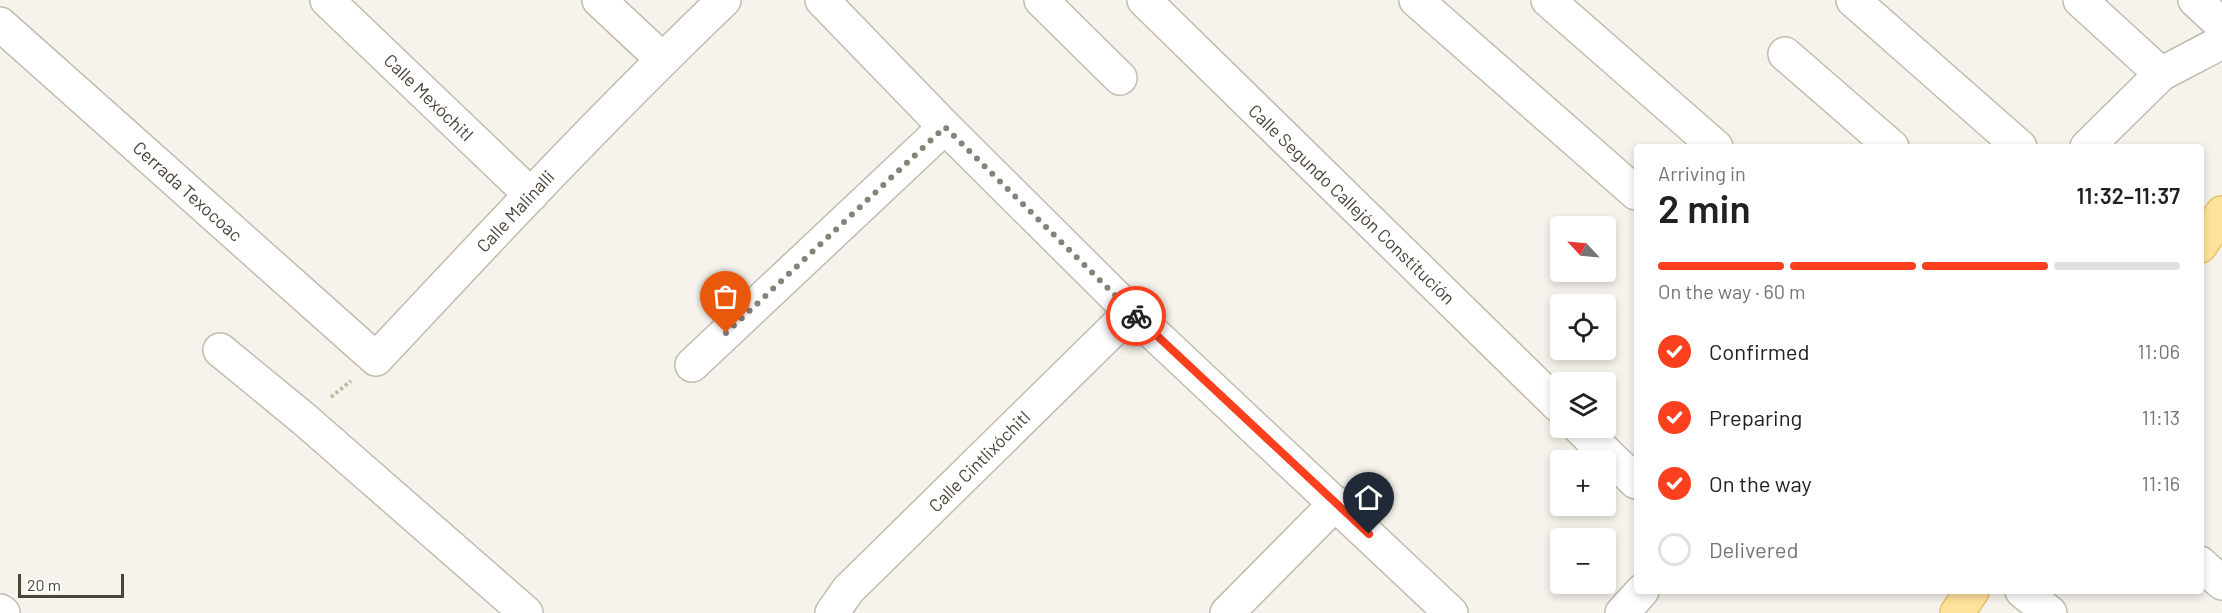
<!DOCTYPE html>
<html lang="en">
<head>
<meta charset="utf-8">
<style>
  body { margin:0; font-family:Barlow,sans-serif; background:#f2f2f2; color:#202124; height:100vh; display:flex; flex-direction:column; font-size:22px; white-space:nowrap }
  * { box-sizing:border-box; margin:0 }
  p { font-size:20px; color:#757577 }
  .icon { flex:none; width:33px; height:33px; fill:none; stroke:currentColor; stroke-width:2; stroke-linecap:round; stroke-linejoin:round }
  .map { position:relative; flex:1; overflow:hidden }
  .sheet { position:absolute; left:1634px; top:144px; width:570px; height:450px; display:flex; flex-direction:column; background:#fff; border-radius:6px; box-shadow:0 3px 9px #0003 }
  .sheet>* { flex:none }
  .needle { width:39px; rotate:296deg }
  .buttons { position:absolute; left:1550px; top:216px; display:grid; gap:12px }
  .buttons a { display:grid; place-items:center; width:66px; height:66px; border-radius:6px; background:#fff; box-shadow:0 3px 9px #0003; font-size:30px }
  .scale { position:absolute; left:18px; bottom:15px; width:106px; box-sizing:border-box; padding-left:6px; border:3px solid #4b4439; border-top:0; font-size:16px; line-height:21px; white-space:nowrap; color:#4b4439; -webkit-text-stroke:4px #fff; paint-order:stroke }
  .pin { position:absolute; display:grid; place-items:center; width:51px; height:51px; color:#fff; margin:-62px -26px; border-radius:50% 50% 50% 0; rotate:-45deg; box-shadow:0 0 6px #0007 }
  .pin .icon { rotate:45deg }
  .courier { position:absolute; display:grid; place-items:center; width:60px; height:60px; margin:-30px; border:4px solid #fc3f1d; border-radius:50%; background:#fff; color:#222; box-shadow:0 2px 8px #0007 }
  .headline em { font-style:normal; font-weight:600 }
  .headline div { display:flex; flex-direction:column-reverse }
  .headline { display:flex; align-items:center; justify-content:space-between; height:102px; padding:0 24px }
  h1 { font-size:39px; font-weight:600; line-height:45px }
  .bar { display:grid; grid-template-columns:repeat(4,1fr); gap:9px 6px; align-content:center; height:72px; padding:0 24px }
  .bar i { height:8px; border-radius:4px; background:#e0e0e0 }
  .bar .current { background:#fc3f1d }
  .bar p { grid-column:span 4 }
  ol { padding:0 24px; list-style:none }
  li { display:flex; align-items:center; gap:18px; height:66px }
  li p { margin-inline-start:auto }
  li .icon { padding:6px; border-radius:50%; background:#fc3f1d; color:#fff; stroke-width:4 }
  li:last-child { color:#757577 }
  li i { width:33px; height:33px; border:3px solid #e0e0e0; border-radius:50% }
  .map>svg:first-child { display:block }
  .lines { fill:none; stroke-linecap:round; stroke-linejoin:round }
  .minor-casing { stroke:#c2bbae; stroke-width:36 }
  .major-casing { stroke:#e6c16a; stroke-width:36 }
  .path { stroke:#c4b79f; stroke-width:4; stroke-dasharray:3 3; stroke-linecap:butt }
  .minor { stroke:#fff; stroke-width:33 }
  .major { stroke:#ffe39c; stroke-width:33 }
  .done { stroke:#878178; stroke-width:6; stroke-dasharray:0 10.8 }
  .route { stroke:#fc3f1d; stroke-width:8 }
  .labels { text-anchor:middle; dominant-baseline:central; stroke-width:4.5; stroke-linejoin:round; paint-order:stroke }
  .street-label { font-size:18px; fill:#4b4439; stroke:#fff }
</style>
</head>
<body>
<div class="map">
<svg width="2222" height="613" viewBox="0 0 2222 613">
  <rect width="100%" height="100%" fill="#f6f3ec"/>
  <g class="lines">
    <defs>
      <path id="minor" d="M 327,0 L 531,195
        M 599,0 L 662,59
        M 822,0 L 945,127 L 1131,312 L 1451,613
        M 1041,0 L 1120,78
        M 1144,0 L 1560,407
        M 1416,0 L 1636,193
        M 1548,0 L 1716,147
        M 1853,0 L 2020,147
        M 2080,0 L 2161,74
        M 2195,0 L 2222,25
        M 0,24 L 376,359 C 490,237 604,115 724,0
        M 1785,54 L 1892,147
        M 2087,147 L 2161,74 L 2222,42
        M 220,350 L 304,419 L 526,613
        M 692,365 L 945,127
        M 1580,428 L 1636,482
        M 2200,563 L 2222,583
        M 2022,591 L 2050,613
        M 0,611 L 3,613
        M 832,613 L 848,590 L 1131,312
        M 1227,613 L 1336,503
        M 1622,613 L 1642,591"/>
      <path id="major" d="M 2200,246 L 2222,213
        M 1957,613 L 1972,591"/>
    </defs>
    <!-- minor casing -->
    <use href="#minor" class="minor-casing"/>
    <!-- major casing -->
    <use href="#major" class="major-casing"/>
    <!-- path -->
    <path class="path" d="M 331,397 L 351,381"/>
    <!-- minor -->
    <use href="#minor" class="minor"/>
    <!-- major -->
    <use href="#major" class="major"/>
  </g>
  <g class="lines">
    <!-- done -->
    <path class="done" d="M 726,333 L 945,127 L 1136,316"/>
    <!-- route -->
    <path class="route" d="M 1136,316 L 1369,534"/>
  </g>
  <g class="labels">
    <!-- street labels -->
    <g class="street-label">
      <text transform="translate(429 97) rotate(44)">Calle Mexóchitl</text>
      <text transform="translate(188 191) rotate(42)">Cerrada Texocoac</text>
      <text transform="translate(1352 204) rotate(44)">Calle Segundo Callejón Constitución</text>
      <text transform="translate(515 211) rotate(-47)">Calle Malinalli</text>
      <text transform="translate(979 461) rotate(-45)">Calle Cintlixóchitl</text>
    </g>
  </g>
</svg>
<div class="buttons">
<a><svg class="needle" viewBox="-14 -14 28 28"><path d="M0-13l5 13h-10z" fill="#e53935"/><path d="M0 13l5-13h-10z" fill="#757577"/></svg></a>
<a><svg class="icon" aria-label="locate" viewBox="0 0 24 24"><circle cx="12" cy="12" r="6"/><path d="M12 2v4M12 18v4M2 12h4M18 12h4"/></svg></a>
<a><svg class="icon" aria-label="layers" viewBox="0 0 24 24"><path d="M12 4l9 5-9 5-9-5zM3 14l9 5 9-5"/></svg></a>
<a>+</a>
<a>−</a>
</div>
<div class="scale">20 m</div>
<div class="pin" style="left:726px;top:333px;background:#ea580c"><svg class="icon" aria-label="bag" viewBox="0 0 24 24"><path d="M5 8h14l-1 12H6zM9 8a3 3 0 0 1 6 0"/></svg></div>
<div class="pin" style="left:1369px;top:534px;background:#1f2937"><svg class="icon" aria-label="home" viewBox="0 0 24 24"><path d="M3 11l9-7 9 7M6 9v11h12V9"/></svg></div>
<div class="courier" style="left:1136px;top:316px"><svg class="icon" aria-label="bike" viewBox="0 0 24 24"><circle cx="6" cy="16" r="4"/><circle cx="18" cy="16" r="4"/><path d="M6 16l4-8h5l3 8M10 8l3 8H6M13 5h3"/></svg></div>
<section class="sheet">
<div class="headline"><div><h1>2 min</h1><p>Arriving in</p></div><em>11:32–11:37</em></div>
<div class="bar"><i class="current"></i><i class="current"></i><i class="current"></i><i></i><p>On the way · 60 m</p></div>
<ol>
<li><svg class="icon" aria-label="check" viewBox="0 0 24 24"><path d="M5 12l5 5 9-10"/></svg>Confirmed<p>11:06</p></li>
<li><svg class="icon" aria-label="check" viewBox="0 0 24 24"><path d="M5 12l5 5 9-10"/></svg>Preparing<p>11:13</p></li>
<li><svg class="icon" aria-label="check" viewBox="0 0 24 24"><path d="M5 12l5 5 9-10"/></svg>On the way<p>11:16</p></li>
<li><i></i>Delivered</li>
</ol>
</section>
</div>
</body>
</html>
